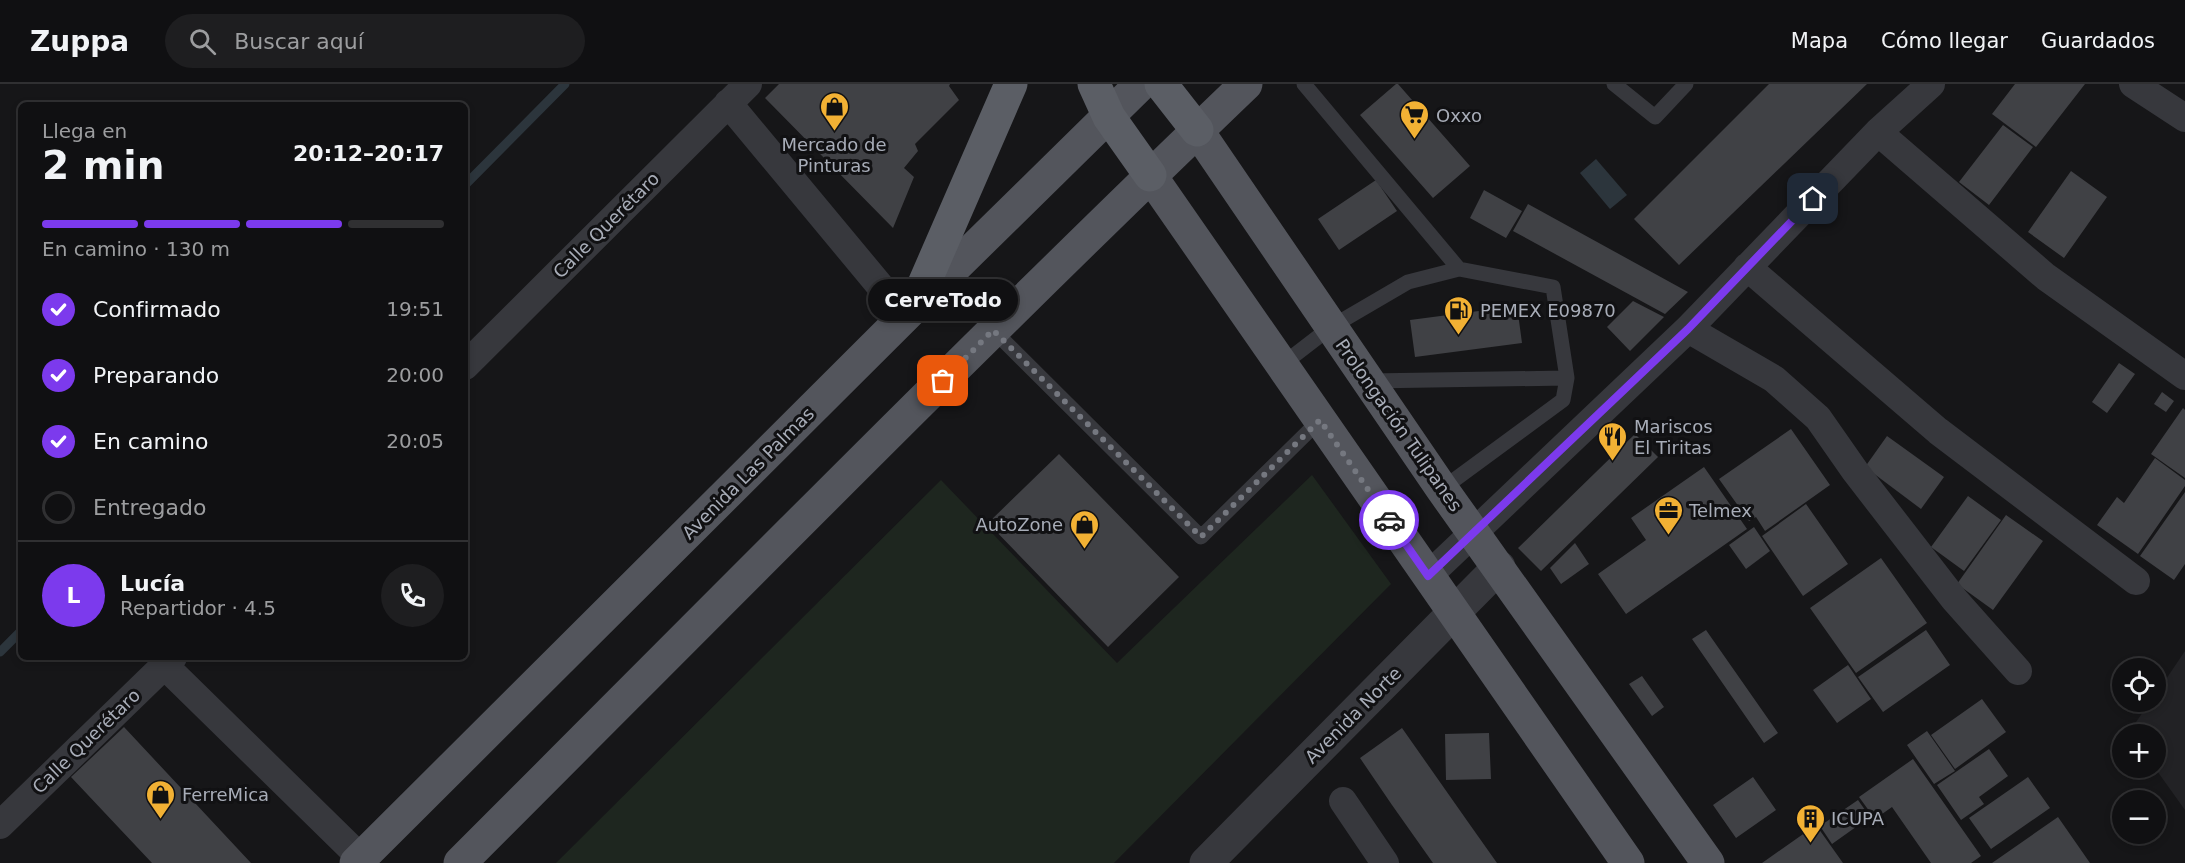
<!DOCTYPE html>
<html lang="es">
<head>
<meta charset="utf-8">
<style>
  body { margin:0; font-family:"DejaVu Sans",sans-serif; background:#1e1e20; color:#f1f3f6; height:100vh; display:flex; flex-direction:column; font-size:22px; white-space:nowrap }
  * { box-sizing:border-box; margin:0 }
  p { font-size:20px; color:#9c9d9f }
  .icon { flex:none; width:33px; height:33px; fill:none; stroke:currentColor; stroke-width:2; stroke-linecap:round; stroke-linejoin:round }
  .map { position:relative; flex:1; overflow:hidden }
  .panel { position:absolute; left:18px; top:18px; width:450px; height:558px; display:flex; flex-direction:column; background:#101012; border-radius:9px; box-shadow:0 3px 9px #0003,0 0 0 2px #303032 }
  .panel>* { flex:none }
  .controls { position:absolute; left:2112px; top:574px; display:grid; gap:12px }
  .controls a { display:grid; place-items:center; width:54px; height:54px; border-radius:50%; background:#101012; box-shadow:0 3px 9px #0003,0 0 0 2px #303032; font-size:30px }
  .pin { position:absolute; display:grid; place-items:center; width:51px; height:51px; color:#fff; margin:-26px; border-radius:12px; box-shadow:0 3px 9px #0006 }
  .courier { position:absolute; display:grid; place-items:center; width:60px; height:60px; margin:-30px; border:4px solid #7c3aed; border-radius:50%; background:#fff; color:#222; box-shadow:0 2px 8px #0007 }
  .bubble { position:absolute; height:42px; border-radius:21px; background:#101012; box-shadow:0 3px 9px #0003,0 0 0 2px #303032; font-size:20px; font-weight:700; line-height:42px; text-align:center }
  .summary em { font-style:normal; font-weight:700 }
  .summary div { display:flex; flex-direction:column-reverse }
  .summary { display:flex; align-items:center; justify-content:space-between; height:102px; padding:0 24px }
  h1 { font-size:39px; font-weight:700; line-height:45px }
  .bar { display:grid; grid-template-columns:repeat(4,1fr); gap:9px 6px; align-content:center; height:72px; padding:0 24px }
  .bar i { height:8px; border-radius:4px; background:#303032 }
  .bar .active { background:#7c3aed }
  .bar p { grid-column:span 4 }
  .line { display:flex; align-items:center; gap:15px; padding:0 24px; border-top:2px solid #303032 }
  .line div { flex:1 }
  .round { display:grid; place-items:center; flex:none; width:63px; height:63px; border-radius:32px; background:#1e1e20 }
  ol { padding:0 24px; list-style:none }
  li { display:flex; align-items:center; gap:18px; height:66px }
  li p { margin-inline-start:auto }
  li .icon { padding:6px; border-radius:50%; background:#7c3aed; color:#fff; stroke-width:4 }
  li:last-child { color:#9c9d9f }
  li i { width:33px; height:33px; border:3px solid #303032; border-radius:50% }
  header { display:flex; align-items:center; gap:36px; box-sizing:border-box; height:84px; padding:0 30px; background:#101012; border-bottom:2px solid #303032 }
  header strong { font-size:28px }
  nav { display:flex; gap:33px; margin-inline-start:auto; font-size:21px }
  .search { width:420px; height:54px; background:#1e1e20; display:flex; align-items:center; gap:15px; box-sizing:border-box; padding:0 21px; border-radius:33px; color:#9c9d9f; font-size:22px }
  .map>svg:first-child { display:block }
  .built { fill:#222225 }
  .green { fill:#1e261f }
  .water { fill:#2c353c }
  .lines { fill:none; stroke-linecap:round; stroke-linejoin:round }
  .stream { stroke:#2c353c; stroke-width:9 }
  .building { fill:#404145 }
  .service { stroke:#37383d; stroke-width:15 }
  .minor { stroke:#37383d; stroke-width:28 }
  .tertiary { stroke:#37383d; stroke-width:33 }
  .primary { stroke:#53555c; stroke-width:33 }
  .trunk { stroke:#5b5e65; stroke-width:33 }
  .done { stroke:#757880; stroke-width:6; stroke-dasharray:0 10.8 }
  .route { stroke:#7c3aed; stroke-width:8 }
  .labels { text-anchor:middle; dominant-baseline:central; stroke-width:6; stroke-linejoin:round; paint-order:stroke }
  .poi-label { font-size:18px; fill:#a8adb8; stroke:#111113; text-anchor:start }
  .street-label { font-size:18px; fill:#a8adb8; stroke:#111113 }
</style>
</head>
<body>
<header>
<strong>Zuppa</strong>
<div class="search"><svg class="icon" aria-label="search" viewBox="0 0 24 24"><circle cx="10" cy="10" r="6"/><path d="M15 15l6 6"/></svg>Buscar aquí</div>
<nav><a>Mapa</a><a>Cómo llegar</a><a>Guardados</a></nav>
</header>
<div class="map">
<svg width="2185" height="779" viewBox="0 0 2185 779">
  <rect width="100%" height="100%" fill="#161618"/>
  <!-- built -->
  <path class="built" d="M 2185,567 L 2185,726 L 2155,684 L 2156,651 L 2131,651 L 2129,648 L 2150,618 L 2156,618 L 2156,610 Z"/>
  <!-- green -->
  <path class="green" d="M 1312,391 L 1391,500 L 1114,779 L 556,779 L 941,396 L 1117,579 Z"/>
  <!-- water -->
  <path class="water" d="M 1596,75 L 1627,111 L 1610,125 L 1580,89 Z"/>
  <g class="lines">
    <!-- stream -->
    <path class="stream" d="M 465,101 L 565,0
      M 0,568 L 21,547"/>
  </g>
  <!-- building -->
  <path class="building" d="M 779,0 L 950,0 L 949,2 L 959,16 L 915,60 L 918,67 L 904,84 L 914,93 L 893,144 L 765,14 Z
    M 1396,0 L 1398,0 L 1470,82 L 1433,114 L 1360,31 Z
    M 1769,0 L 1867,0 L 1679,181 L 1634,135 Z
    M 2015,0 L 2085,0 L 2036,63 L 1992,30 Z
    M 2003,41 L 2033,63 L 1989,121 L 1959,98 Z
    M 2071,87 L 2107,113 L 2064,174 L 2028,148 Z
    M 1376,96 L 1397,127 L 1339,166 L 1318,135 Z
    M 1484,106 L 1522,127 L 1506,154 L 1470,134 Z
    M 1528,120 L 1688,208 L 1665,230 L 1513,147 Z
    M 1633,217 L 1664,233 L 1630,267 L 1607,243 Z
    M 1517,222 L 1522,259 L 1415,273 L 1410,236 Z
    M 2119,279 L 2135,290 L 2107,329 L 2092,318 Z
    M 2162,308 L 2174,317 L 2166,328 L 2154,320 Z
    M 2183,324 L 2185,326 L 2185,394 L 2151,370 Z
    M 1791,345 L 1830,401 L 1765,447 L 1756,433 L 1749,437 L 1719,395 Z
    M 1635,350 L 1658,373 L 1541,487 L 1518,464 Z
    M 1887,352 L 1944,393 L 1921,425 L 1865,383 Z
    M 1059,370 L 1179,493 L 1108,563 L 988,439 Z
    M 2155,374 L 2185,396 L 2185,402 L 2138,470 L 2097,441 L 2117,413 L 2124,419 Z
    M 1704,383 L 1747,445 L 1626,530 L 1598,490 L 1646,456 L 1631,434 Z
    M 2185,408 L 2185,480 L 2174,496 L 2140,472 Z
    M 1968,412 L 2001,436 L 1964,487 L 1931,463 Z
    M 1806,420 L 1848,480 L 1803,512 L 1762,452 Z
    M 2006,431 L 2043,457 L 1993,526 L 1957,500 Z
    M 1754,443 L 1770,467 L 1746,485 L 1729,461 Z
    M 1575,459 L 1589,480 L 1561,500 L 1550,484 Z
    M 1881,474 L 1927,539 L 1856,589 L 1810,524 Z
    M 1706,546 L 1778,649 L 1764,659 L 1692,555 Z
    M 1926,546 L 1950,581 L 1883,628 L 1858,593 Z
    M 1848,581 L 1871,615 L 1837,639 L 1813,606 Z
    M 1642,592 L 1664,623 L 1652,632 L 1629,600 Z
    M 1982,615 L 2006,648 L 1955,685 L 1931,651 Z
    M 124,643 L 251,779 L 152,779 L 71,693 Z
    M 1402,644 L 1468,738 L 1497,779 L 1433,779 L 1392,721 L 1360,674 Z
    M 1927,647 L 1955,687 L 1934,700 L 1907,661 Z
    M 1489,649 L 1491,695 L 1446,696 L 1445,650 Z
    M 1989,665 L 2008,692 L 1979,713 L 1984,720 L 1961,736 L 1937,701 Z
    M 1913,675 L 1981,772 L 1971,779 L 1931,779 L 1892,723 L 1875,735 L 1859,713 Z
    M 1753,693 L 1776,726 L 1736,754 L 1713,721 Z
    M 2028,693 L 2050,724 L 1991,765 L 1969,734 Z
    M 1858,716 L 1870,733 L 1832,760 L 1820,742 Z
    M 2058,733 L 2090,779 L 1992,779 Z
    M 1816,741 L 1843,779 L 1762,779 Z"/>
  <g class="lines">
    <!-- service -->
    <path class="service" d="M 1304,0 L 1459,185
      M 1614,0 L 1655,33 L 1686,0
      M 993,246 L 1201,453 L 1320,336
      M 1283,280 L 1331,243 L 1408,198 L 1459,185 L 1553,203 L 1567,294 L 1563,316 L 1442,405
      M 1369,297 L 1567,294"/>
    <!-- minor -->
    <path class="minor" d="M 2133,0 L 2185,34
      M 728,19 L 905,232
      M 1878,48 L 2046,193 L 2185,292
      M 1747,183 L 1938,347 L 2136,497
      M 1688,245 L 1774,295 L 1818,334 L 1855,387 L 1954,515 L 2018,587
      M 465,282 L 748,0
      M 1428,492 L 1688,245 L 1878,48 L 1931,0
      M 164,581 L 361,774
      M 1343,717 L 1385,779
      M 0,741 L 173,573"/>
    <!-- tertiary -->
    <path class="tertiary" d="M 1206,779 L 1499,483"/>
    <!-- primary -->
    <path class="primary" d="M 1197,46 L 1442,405 L 1708,779
      M 1150,91 C 1311,319 1468,550 1628,779
      M 356,779 L 914,223 L 1141,0
      M 460,779 C 721,518 980,255 1246,0"/>
    <!-- trunk -->
    <path class="trunk" d="M 1094,0 L 1109,33 L 1150,91
      M 1161,0 L 1197,46
      M 914,223 L 1011,0"/>
  </g>
  <g class="lines">
    <!-- done -->
    <path class="done" d="M 943,297 L 993,246 L 1201,453 L 1320,336 L 1389,436"/>
    <!-- route -->
    <path class="route" d="M 1389,436 L 1428,492 L 1688,245 L 1813,115"/>
  </g>
  <!-- icons -->
  <defs>
    <symbol id="shop-pin" viewBox="-11 -11 22 30"><path d="M0 17L-7.5 6A9.5 9.5 0 1 1 7.5 6Z" fill="#f2b134" stroke="#111113"/><path d="M-5-2.5h2.3a2.7 3.5 0 0 1 5.4 0H5L5.5 6h-11ZM-1.5-2.5h3a1.5 2.3 0 0 0-3 0Z" fill="#111"/></symbol>
    <symbol id="supermarket-pin" viewBox="-11 -11 22 30"><path d="M0 17L-7.5 6A9.5 9.5 0 1 1 7.5 6Z" fill="#f2b134" stroke="#111113"/><path d="M-6-5.5h2.5l.6 2H6L4.5 2H-2.5L-4.4-4H-6ZM-1.5 3.2a1.3 1.3 0 1 0 .1 0ZM3 3.2a1.3 1.3 0 1 0 .1 0Z" fill="#111"/></symbol>
    <symbol id="fuel-pin" viewBox="-11 -11 22 30"><path d="M0 17L-7.5 6A9.5 9.5 0 1 1 7.5 6Z" fill="#f2b134" stroke="#111113"/><path d="M-5.5-6h7V0h2V4h1.3V-2.5L3-4.5l.8-.8L6-3V5H2.5V1h-1V6h-7ZM-4.2-4.7v3.2H.2V-4.7Z" fill="#111"/></symbol>
    <symbol id="restaurant-pin" viewBox="-11 -11 22 30"><path d="M0 17L-7.5 6A9.5 9.5 0 1 1 7.5 6Z" fill="#f2b134" stroke="#111113"/><path d="M-5-6h1v4h1v-4h1v4h1v-4h1v5L-1.5 .5V6h-2V.5L-5-1ZM5-6V6H3V1.5H1.5Q1.5-4 5-6Z" fill="#111"/></symbol>
    <symbol id="office-pin" viewBox="-11 -11 22 30"><path d="M0 17L-7.5 6A9.5 9.5 0 1 1 7.5 6Z" fill="#f2b134" stroke="#111113"/><path d="M-6-3h4V-5.5h4V-3h4V5H-6ZM-1-4.5V-3h2v-1.5ZM-6 0V1H6V0Z" fill="#111"/></symbol>
    <symbol id="building-pin" viewBox="-11 -11 22 30"><path d="M0 17L-7.5 6A9.5 9.5 0 1 1 7.5 6Z" fill="#f2b134" stroke="#111113"/><path d="M-4-6H4V6H1V3H-1V6H-4ZM-2.5-4.3h1.7v1.8h-1.7ZM.8-4.3h1.7v1.8H.8ZM-2.5-1h1.7V.8h-1.7ZM.8-1h1.7V.8H.8Z" fill="#111"/></symbol>
  </defs>
  <g fill-rule="evenodd">
    <use href="#shop-pin" x="818" y="6" width="33" height="45"/>
    <use href="#supermarket-pin" x="1398" y="14" width="33" height="45"/>
    <use href="#fuel-pin" x="1442" y="210" width="33" height="45"/>
    <use href="#restaurant-pin" x="1596" y="336" width="33" height="45"/>
    <use href="#office-pin" x="1652" y="410" width="33" height="45"/>
    <use href="#shop-pin" x="1068" y="424" width="33" height="45"/>
    <use href="#shop-pin" x="144" y="694" width="33" height="45"/>
    <use href="#building-pin" x="1794" y="718" width="33" height="45"/>
  </g>
  <g class="labels">
    <!-- poi labels -->
    <g class="poi-label">
      <text x="1436" y="31">Oxxo</text>
      <text x="834" y="60" text-anchor="middle">Mercado de<tspan x="834" dy="21">Pinturas</tspan></text>
      <text x="1480" y="226">PEMEX E09870</text>
      <text x="1634" y="342">Mariscos<tspan x="1634" dy="21">El Tiritas</tspan></text>
      <text x="1689" y="426">Telmex</text>
      <text x="1063" y="440" text-anchor="end">AutoZone</text>
      <text x="182" y="710">FerreMica</text>
      <text x="1831" y="734">ICUPA</text>
    </g>
    <!-- street labels -->
    <g class="street-label">
      <text transform="translate(606 141) rotate(-45)">Calle Querétaro</text>
      <text transform="translate(1399 341) rotate(55)">Prolongación Tulipanes</text>
      <text transform="translate(748 389) rotate(-45)">Avenida Las Palmas</text>
      <text transform="translate(1353 631) rotate(-45)">Avenida Norte</text>
      <text transform="translate(86 657) rotate(-44)">Calle Querétaro</text>
    </g>
  </g>
</svg>
<div class="controls">
<a><svg class="icon" aria-label="locate" viewBox="0 0 24 24"><circle cx="12" cy="12" r="6"/><path d="M12 2v4M12 18v4M2 12h4M18 12h4"/></svg></a>
<a>+</a>
<a>−</a>
</div>
<div class="pin" style="left:943px;top:297px;background:#ea580c"><svg class="icon" aria-label="bag" viewBox="0 0 24 24"><path d="M5 8h14l-1 12H6zM9 8a3 3 0 0 1 6 0"/></svg></div>
<div class="pin" style="left:1813px;top:115px;background:#1f2937"><svg class="icon" aria-label="home" viewBox="0 0 24 24"><path d="M3 11l9-7 9 7M6 9v11h12V9"/></svg></div>
<div class="courier" style="left:1389px;top:436px"><svg class="icon" aria-label="car" viewBox="0 0 24 24"><path d="M5 17H2v-5l4-1 3-4h7l3 4 3 1v5h-3M9 17h6M6 11h13"/><circle cx="7" cy="17" r="2"/><circle cx="17" cy="17" r="2"/></svg></div>
<div class="bubble" style="left:868px;top:195px;width:150px">CerveTodo</div>
<section class="panel">
<div class="summary"><div><h1>2 min</h1><p>Llega en</p></div><em>20:12–20:17</em></div>
<div class="bar"><i class="active"></i><i class="active"></i><i class="active"></i><i></i><p>En camino · 130 m</p></div>
<ol>
<li><svg class="icon" aria-label="check" viewBox="0 0 24 24"><path d="M5 12l5 5 9-10"/></svg>Confirmado<p>19:51</p></li>
<li><svg class="icon" aria-label="check" viewBox="0 0 24 24"><path d="M5 12l5 5 9-10"/></svg>Preparando<p>20:00</p></li>
<li><svg class="icon" aria-label="check" viewBox="0 0 24 24"><path d="M5 12l5 5 9-10"/></svg>En camino<p>20:05</p></li>
<li><i></i>Entregado</li>
</ol>
<div class="line" style="height:108px"><b class="round" style="background:#7c3aed;color:#fff">L</b><div><b>Lucía</b><p>Repartidor · 4.5</p></div><a class="round"><svg class="icon" aria-label="phone" viewBox="0 0 24 24"><path d="M5 4h4l2 5-3 2q2 4 5 5l2-3 5 2v4C11 20 4 13 5 4z"/></svg></a></div>
</section>
</div>
</body>
</html>
